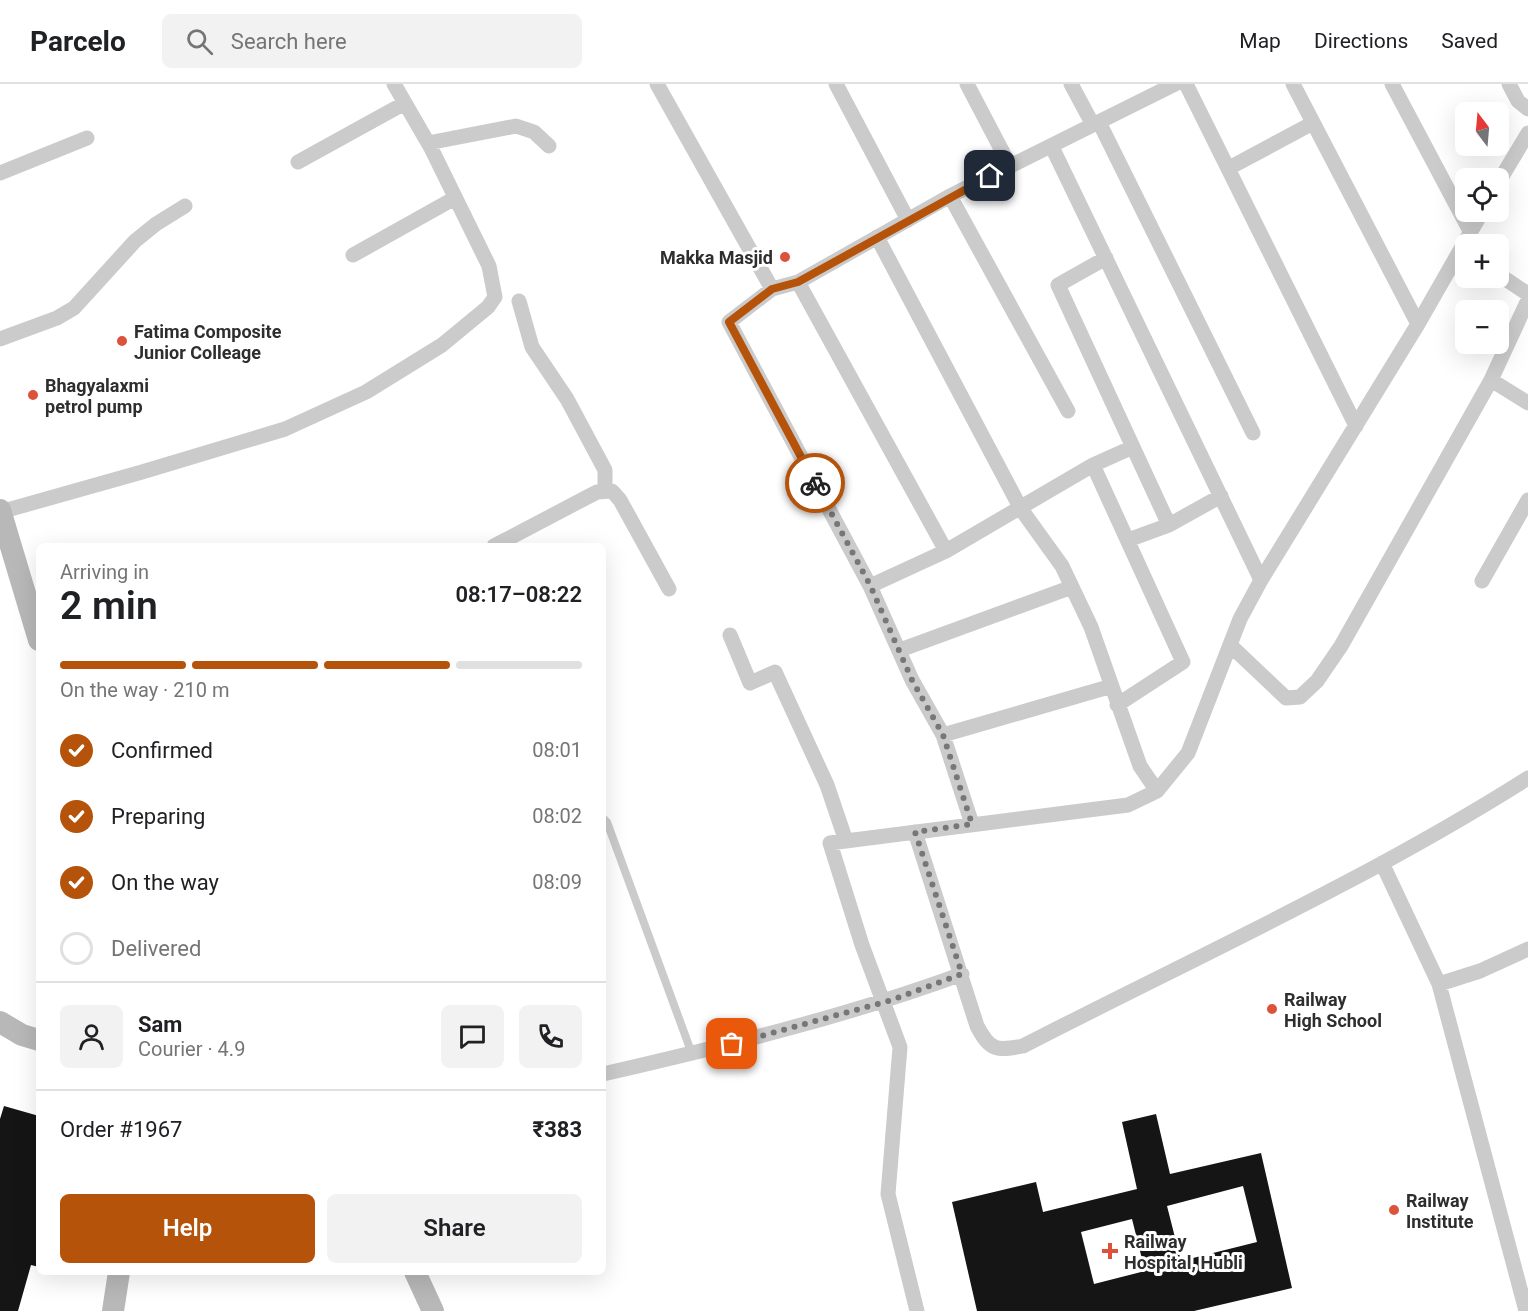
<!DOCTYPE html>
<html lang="en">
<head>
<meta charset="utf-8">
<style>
  body { margin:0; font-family:Roboto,sans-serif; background:#f2f2f2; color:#202124; height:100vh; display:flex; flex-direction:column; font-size:22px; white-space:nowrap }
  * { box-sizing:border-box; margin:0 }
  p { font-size:20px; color:#757577 }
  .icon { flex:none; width:33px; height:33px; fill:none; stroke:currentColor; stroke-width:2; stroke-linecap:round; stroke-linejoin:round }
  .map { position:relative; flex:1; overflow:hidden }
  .details { position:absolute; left:36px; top:459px; width:570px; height:732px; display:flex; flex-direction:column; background:#fff; border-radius:9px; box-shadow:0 6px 24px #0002 }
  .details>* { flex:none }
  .needle { width:39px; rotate:344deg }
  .fabs { position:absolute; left:1455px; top:18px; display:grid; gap:12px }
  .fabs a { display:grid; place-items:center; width:54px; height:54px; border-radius:9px; background:#fff; box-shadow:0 6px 24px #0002; font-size:30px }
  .pin { position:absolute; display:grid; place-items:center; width:51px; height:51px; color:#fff; margin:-26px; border-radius:12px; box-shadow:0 3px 9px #0006 }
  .courier { position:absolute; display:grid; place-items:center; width:60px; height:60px; margin:-30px; border:4px solid #b45309; border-radius:50%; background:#fff; color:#222; box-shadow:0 2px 8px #0007 }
  .head em { font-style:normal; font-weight:600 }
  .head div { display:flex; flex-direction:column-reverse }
  .head { display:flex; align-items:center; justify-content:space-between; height:102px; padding:0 24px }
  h1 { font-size:39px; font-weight:600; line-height:45px }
  .bar { display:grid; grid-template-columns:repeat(4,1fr); gap:9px 6px; align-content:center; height:72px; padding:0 24px }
  .bar i { height:8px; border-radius:4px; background:#e0e0e0 }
  .bar .selected { background:#b45309 }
  .bar p { grid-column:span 4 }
  .line { display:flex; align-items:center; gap:15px; padding:0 24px; border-top:2px solid #e0e0e0 }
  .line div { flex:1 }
  .round { display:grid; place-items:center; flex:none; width:63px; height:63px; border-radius:9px; background:#f2f2f2 }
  ol { padding:0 24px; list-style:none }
  li { display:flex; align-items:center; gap:18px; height:66px }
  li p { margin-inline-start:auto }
  li .icon { padding:6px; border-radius:50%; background:#b45309; color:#fff; stroke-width:4 }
  li:last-child { color:#757577 }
  li i { width:33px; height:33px; border:3px solid #e0e0e0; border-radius:50% }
  .primary-button { display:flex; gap:12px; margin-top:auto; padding:12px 24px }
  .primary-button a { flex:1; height:69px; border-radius:9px; background:#b45309; color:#fff; font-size:24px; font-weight:600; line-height:69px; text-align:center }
  .primary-button a+a { background:#f2f2f2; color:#202124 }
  header { display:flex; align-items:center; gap:36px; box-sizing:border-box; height:84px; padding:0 30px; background:#fff; border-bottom:2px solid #e0e0e0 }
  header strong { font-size:28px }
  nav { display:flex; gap:33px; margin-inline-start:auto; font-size:21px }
  .search { width:420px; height:54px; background:#f2f2f2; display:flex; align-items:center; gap:15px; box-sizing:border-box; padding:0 21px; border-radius:9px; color:#757577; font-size:22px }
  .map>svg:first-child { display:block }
  .building { fill:#151515; fill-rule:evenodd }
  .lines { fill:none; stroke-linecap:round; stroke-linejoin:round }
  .lane { stroke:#cbcbcb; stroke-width:8 }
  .street { stroke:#cbcbcb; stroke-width:15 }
  .secondary { stroke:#b8b8b8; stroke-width:22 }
  .done { stroke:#777; stroke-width:6; stroke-dasharray:0 10.8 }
  .route { stroke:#b45309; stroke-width:8 }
  .poi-dot { fill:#dc523a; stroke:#fff; stroke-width:2 }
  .labels { text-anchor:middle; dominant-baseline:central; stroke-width:6; stroke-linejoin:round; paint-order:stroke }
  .poi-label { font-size:18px; font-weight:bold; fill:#2e2e2e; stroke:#fff; text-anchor:start }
</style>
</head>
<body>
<header>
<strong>Parcelo</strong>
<div class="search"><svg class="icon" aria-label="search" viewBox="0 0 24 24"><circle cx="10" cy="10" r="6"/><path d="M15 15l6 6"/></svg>Search here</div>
<nav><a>Map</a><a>Directions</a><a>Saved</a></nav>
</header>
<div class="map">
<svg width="1528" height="1227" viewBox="0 0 1528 1227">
  <rect width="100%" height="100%" fill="#fff"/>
  <!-- building -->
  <path class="building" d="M 4,1022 L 39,1032 L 39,1183 L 31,1181 L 18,1227 L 0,1227 L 0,1035 Z
    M 1156,1030 L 1170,1090 L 1261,1069 L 1292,1204 L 1194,1227 L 977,1227 L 952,1118 L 1036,1098 L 1043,1128 L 1137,1105 L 1122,1038 ZM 1243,1102 L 1257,1158 L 1181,1177 L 1167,1122 ZM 1132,1135 L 1145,1187 L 1094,1200 L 1081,1148 Z"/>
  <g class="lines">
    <!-- lane -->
    <path class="lane" d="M 603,734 L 607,738 L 692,970"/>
    <!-- street -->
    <path class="street" d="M 657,0 L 772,205
      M 836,0 L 908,136
      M 967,0 L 1010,82
      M 1071,0 L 1093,41
      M 1186,0 L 1356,342
      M 1293,0 L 1418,240
      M 1392,0 L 1470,147
      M 1509,0 L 1518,17 L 1528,25
      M 1099,38 L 1253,349
      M 428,59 L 516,42 L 534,48 L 549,62
      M 1052,63 L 1261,496
      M 298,78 L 405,19
      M 1229,84 L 1313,39
      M 0,89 L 87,54
      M 1498,99 L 1528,49
      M 950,112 L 1068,327
      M 877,153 L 1021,425 L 1062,482 L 1091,543 L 1140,682 L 1157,707
      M 353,171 L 455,114
      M 1106,174 L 1058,201 L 1169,441
      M 1498,190 L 1528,210
      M 798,198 L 946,467
      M 519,217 L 532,263 L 567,315 L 605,386 L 605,407
      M 0,255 L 57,234 L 74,224 L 135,157 L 156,140 L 185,122
      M 1491,296 L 1528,319
      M 1133,363 L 1093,381 L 946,467 L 870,502 L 729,238 L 772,205 L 798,198 L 950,112 L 1175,0
      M 1093,381 L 1183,578 L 1117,621
      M 0,428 L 142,388 L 285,345 L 366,308 L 442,261 L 488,223 L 495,213 L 489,182 L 431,64 L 394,0
      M 1128,456 L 1169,441 L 1221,412
      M 494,462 L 597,408 L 612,407 L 620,416 L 669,505
      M 1482,497 L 1528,416
      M 870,502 L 912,596 L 943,651 L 972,740
      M 730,551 L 750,599 L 775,588 L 827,701 L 846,757
      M 1230,561 L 1286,614 L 1300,613 L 1317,597 L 1341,562 L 1491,296 L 1528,216
      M 900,566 L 1072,503
      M 943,651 L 1112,602
      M 915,748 L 977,942 C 990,967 997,967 1023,962 C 1192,875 1367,796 1528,694
      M 1382,779 L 1439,900 L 1480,887 L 1528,865
      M 1439,900 L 1526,1227
      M 603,990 C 724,962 845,933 962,890
      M 917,1227 L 888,1110 L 900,963 L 862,861 L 830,759 L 1128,721 L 1157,707 L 1188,669 L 1240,535 L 1261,496 L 1418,240 L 1482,128"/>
    <!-- secondary -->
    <path class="secondary" d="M 0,426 L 39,556
      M 0,938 L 22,951 L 39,956
      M 415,1188 L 433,1227
      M 113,1227 L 119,1188"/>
  </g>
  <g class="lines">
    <!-- done -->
    <path class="done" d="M 732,960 L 892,916 L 962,890 L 915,748 L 972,740 L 943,651 L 912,596 L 870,501 L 815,399"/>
    <!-- route -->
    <path class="route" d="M 815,399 L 729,238 L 772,205 L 798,198 L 990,92"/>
  </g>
  <!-- markers -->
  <g class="poi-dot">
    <circle cx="785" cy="173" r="6"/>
    <circle cx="122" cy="257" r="6"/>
    <circle cx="33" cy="311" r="6"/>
    <circle cx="1272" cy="925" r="6"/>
    <circle cx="1394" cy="1126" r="6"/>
    <path d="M1107 1158h6v6h6v6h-6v6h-6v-6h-6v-6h6z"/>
  </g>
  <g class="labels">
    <!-- poi labels -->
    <g class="poi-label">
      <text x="773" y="173" text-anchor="end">Makka Masjid</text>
      <text x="134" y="247">Fatima Composite<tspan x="134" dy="21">Junior Colleage</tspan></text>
      <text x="45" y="301">Bhagyalaxmi<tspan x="45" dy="21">petrol pump</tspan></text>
      <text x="1284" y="915">Railway<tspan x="1284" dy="21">High School</tspan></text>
      <text x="1406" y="1116">Railway<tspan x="1406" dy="21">Institute</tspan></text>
      <text x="1124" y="1157">Railway<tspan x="1124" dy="21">Hospital, Hubli</tspan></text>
    </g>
  </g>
</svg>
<div class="fabs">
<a><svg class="needle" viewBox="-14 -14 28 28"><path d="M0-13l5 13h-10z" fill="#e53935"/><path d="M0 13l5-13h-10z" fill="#757577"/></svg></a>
<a><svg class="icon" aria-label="locate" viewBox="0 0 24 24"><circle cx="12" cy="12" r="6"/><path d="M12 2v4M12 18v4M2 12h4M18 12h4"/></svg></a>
<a>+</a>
<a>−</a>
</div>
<div class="pin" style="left:732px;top:960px;background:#ea580c"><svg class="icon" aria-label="bag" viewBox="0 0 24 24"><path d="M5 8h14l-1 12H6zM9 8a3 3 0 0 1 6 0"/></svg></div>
<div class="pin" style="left:990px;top:92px;background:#1f2937"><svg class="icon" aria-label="home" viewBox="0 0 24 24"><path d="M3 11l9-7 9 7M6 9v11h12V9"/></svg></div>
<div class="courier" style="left:815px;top:399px"><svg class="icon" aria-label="bike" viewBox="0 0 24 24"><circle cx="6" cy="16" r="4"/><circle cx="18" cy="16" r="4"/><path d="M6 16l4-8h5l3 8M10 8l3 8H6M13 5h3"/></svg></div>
<section class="details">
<div class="head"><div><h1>2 min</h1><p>Arriving in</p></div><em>08:17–08:22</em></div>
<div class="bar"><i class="selected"></i><i class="selected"></i><i class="selected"></i><i></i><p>On the way · 210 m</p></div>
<ol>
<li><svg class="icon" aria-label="check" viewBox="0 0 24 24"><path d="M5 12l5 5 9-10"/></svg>Confirmed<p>08:01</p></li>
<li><svg class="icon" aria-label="check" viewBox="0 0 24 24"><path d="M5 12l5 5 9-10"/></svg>Preparing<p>08:02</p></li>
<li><svg class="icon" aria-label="check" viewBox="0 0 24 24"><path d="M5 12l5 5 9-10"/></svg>On the way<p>08:09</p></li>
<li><i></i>Delivered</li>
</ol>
<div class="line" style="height:108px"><a class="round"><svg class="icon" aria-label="person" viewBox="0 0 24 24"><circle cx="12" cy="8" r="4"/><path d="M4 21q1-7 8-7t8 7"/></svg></a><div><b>Sam</b><p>Courier · 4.9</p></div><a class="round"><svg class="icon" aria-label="chat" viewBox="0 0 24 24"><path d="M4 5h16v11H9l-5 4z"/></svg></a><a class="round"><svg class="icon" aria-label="phone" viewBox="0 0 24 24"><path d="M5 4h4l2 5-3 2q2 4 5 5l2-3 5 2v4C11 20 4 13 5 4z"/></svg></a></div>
<div class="line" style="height:78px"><div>Order #1967</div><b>₹383</b></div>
<div class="primary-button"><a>Help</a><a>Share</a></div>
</section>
</div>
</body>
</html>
